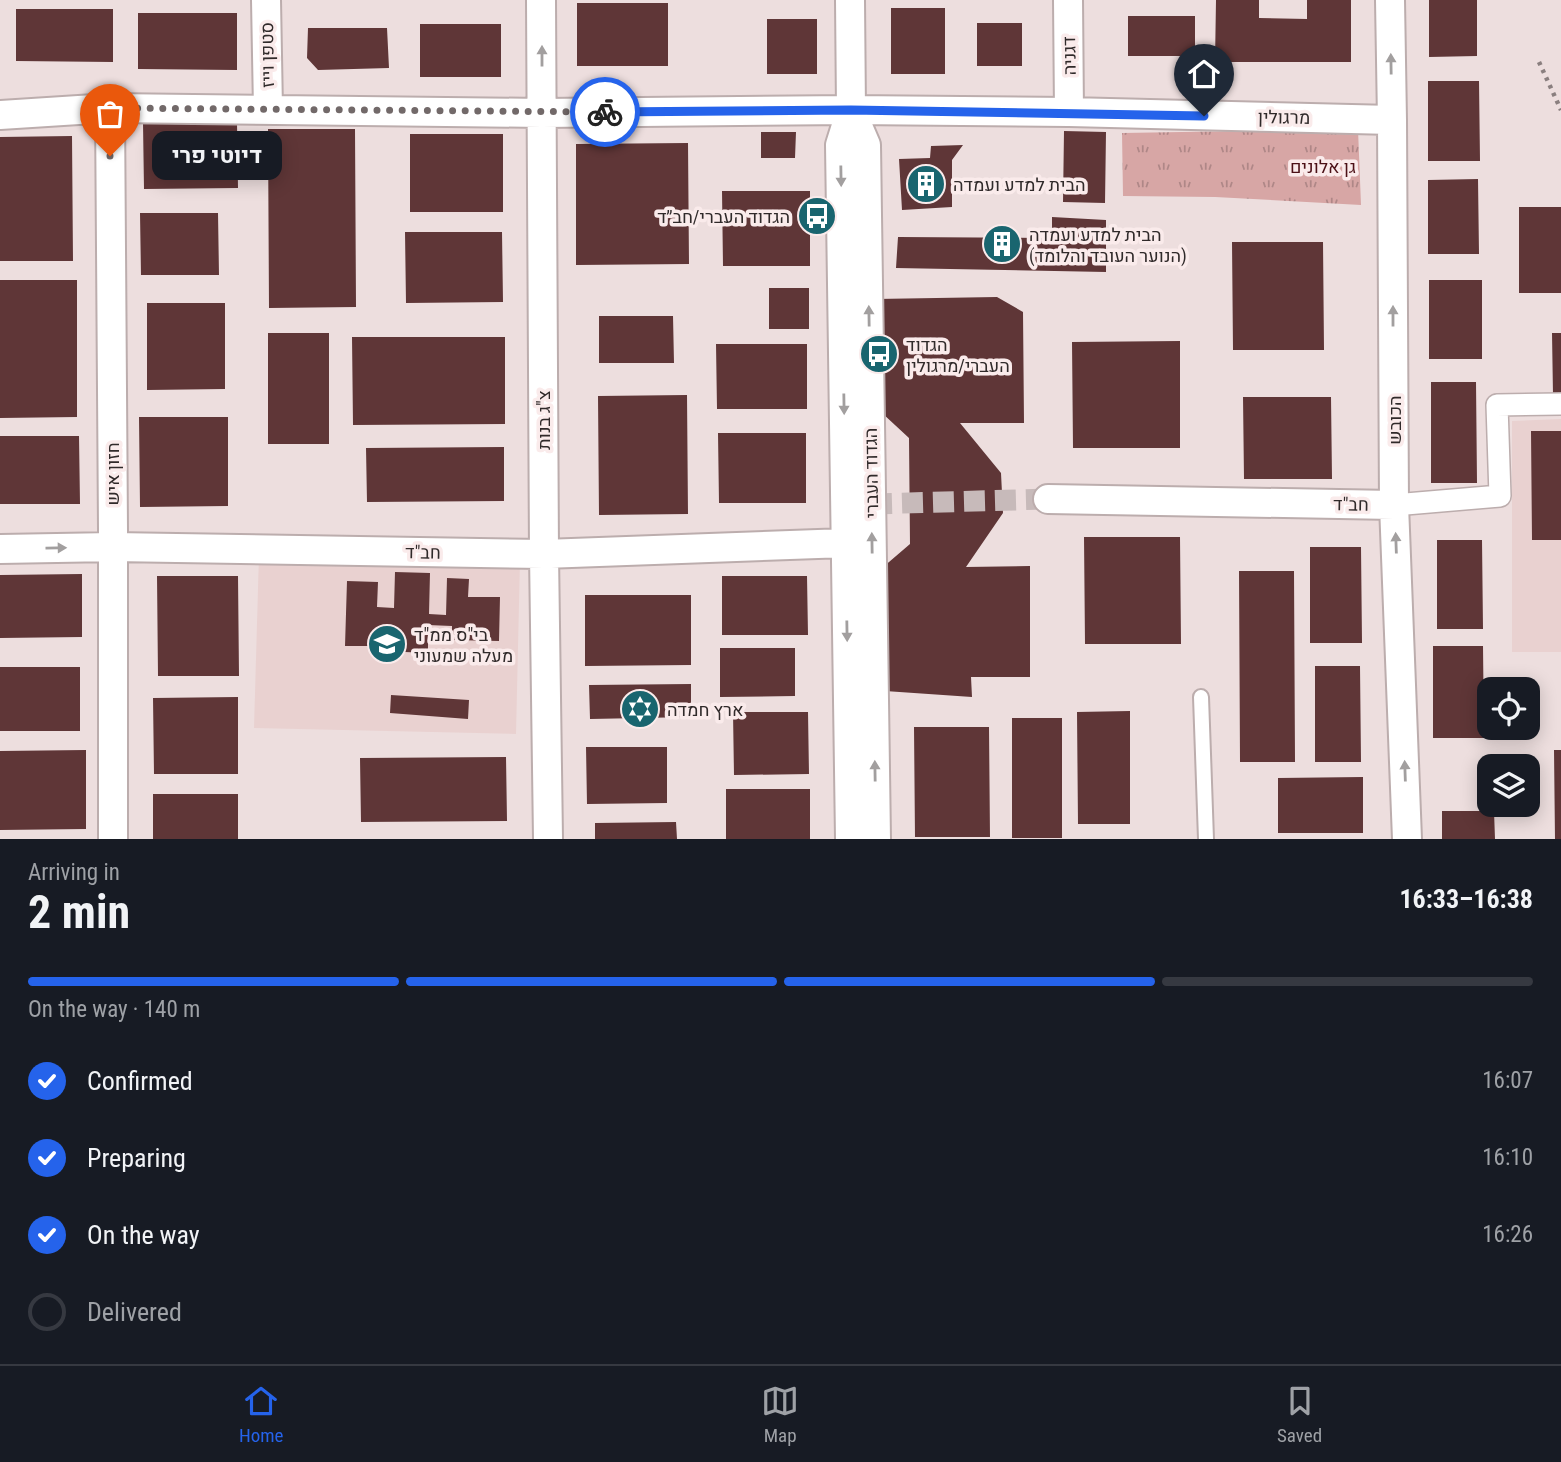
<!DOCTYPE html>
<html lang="en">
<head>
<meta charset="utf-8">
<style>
  body { margin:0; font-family:"Roboto Condensed",Heebo,sans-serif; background:#242831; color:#f1f3f6; height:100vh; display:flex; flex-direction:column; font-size:26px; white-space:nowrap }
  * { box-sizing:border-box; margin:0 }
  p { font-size:23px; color:#9ea1a6 }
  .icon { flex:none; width:38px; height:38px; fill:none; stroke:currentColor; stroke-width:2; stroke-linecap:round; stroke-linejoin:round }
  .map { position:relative; height:839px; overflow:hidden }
  .sheet { display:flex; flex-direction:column; background:#171b24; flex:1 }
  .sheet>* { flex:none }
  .fabs { position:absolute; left:1477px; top:677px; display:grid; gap:14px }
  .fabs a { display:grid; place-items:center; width:63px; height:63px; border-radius:14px; background:#171b24; box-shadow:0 4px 18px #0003; font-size:35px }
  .pin { position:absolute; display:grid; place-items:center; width:60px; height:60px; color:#fff; margin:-72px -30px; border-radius:50% 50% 50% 0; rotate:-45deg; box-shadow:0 0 7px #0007 }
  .pin .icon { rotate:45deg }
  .courier { position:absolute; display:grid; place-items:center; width:70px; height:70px; margin:-35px; border:5px solid #2563eb; border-radius:50%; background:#fff; color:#222; box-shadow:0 2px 9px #0007 }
  .bubble { position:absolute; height:49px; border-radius:14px; background:#171b24; box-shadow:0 4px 18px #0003; font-size:23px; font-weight:700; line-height:49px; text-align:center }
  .overview em { font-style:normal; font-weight:700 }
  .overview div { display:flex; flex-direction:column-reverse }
  .overview { display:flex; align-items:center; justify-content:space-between; height:119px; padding:0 28px }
  h1 { font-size:46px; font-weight:700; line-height:52px }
  .bar { display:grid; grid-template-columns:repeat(4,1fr); gap:10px 7px; align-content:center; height:84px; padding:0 28px }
  .bar i { height:9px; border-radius:5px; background:#363941 }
  .bar .on { background:#2563eb }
  .bar p { grid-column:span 4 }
  ol { padding:0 28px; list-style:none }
  li { display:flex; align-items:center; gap:21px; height:77px }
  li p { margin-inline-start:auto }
  li .icon { padding:7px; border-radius:50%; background:#2563eb; color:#fff; stroke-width:4 }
  li:last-child { color:#9ea1a6 }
  li i { width:38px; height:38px; border:4px solid #363941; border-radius:50% }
  .menu { display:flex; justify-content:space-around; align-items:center; height:98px; border-top:2px solid #363941; background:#171b24; font-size:19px; color:#9ea1a6 }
  .menu a { display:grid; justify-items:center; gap:4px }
  .menu .on { color:#2563eb }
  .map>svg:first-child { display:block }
  .built { fill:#e9d1d0 }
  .grass { fill:url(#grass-tufts) }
  .building { fill:#5f3637 }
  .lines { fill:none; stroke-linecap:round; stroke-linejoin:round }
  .pedestrian-tunnel { stroke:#c7baba; stroke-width:21; stroke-dasharray:21 10; stroke-linecap:butt }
  .service-casing { stroke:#bcadad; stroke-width:18 }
  .pedestrian-casing { stroke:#bcadad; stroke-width:24 }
  .minor-casing { stroke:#bcadad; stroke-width:32 }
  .path { stroke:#8a7f7f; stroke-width:4.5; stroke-dasharray:3.5 5; stroke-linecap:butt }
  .service { stroke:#fff; stroke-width:14 }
  .pedestrian { stroke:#fff; stroke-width:21 }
  .minor { stroke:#fff; stroke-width:28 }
  .oneway { fill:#a29f9f }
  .done { stroke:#726969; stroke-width:7; stroke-dasharray:0 12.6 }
  .route { stroke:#2563eb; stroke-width:9 }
  .labels { text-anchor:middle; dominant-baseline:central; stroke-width:7; stroke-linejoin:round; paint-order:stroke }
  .street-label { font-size:18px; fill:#302a2a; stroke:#faebeb }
  .park-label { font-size:18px; fill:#4c1117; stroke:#faebeb }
  .poi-label { font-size:18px; fill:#302a2a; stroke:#faebeb; text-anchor:start }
</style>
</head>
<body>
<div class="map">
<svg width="1561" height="839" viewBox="0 0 1561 839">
  <defs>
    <pattern id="grass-tufts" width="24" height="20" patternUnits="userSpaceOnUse" patternTransform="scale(1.75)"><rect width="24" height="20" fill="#d7a6a5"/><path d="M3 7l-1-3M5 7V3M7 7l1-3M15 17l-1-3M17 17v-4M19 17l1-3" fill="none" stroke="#af8787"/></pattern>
  </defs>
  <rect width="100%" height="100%" fill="#eddede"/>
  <!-- built -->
  <path class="built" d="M 1561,419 L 1561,652 L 1512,652 L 1512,421 Z
    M 259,554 L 520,560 L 516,734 L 254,728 Z"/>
  <!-- grass -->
  <path class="grass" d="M 1358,129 L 1361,205 L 1215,197 L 1123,196 L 1122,133 Z"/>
  <!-- building -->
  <path class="building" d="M 1216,0 L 1259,0 L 1259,18 L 1307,19 L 1307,0 L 1351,0 L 1351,62 L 1215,62 Z
    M 1429,0 L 1477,0 L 1477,56 L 1429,57 Z
    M 577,3 L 668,3 L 668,66 L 577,66 Z
    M 891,8 L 945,8 L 945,74 L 891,74 Z
    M 16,9 L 113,9 L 113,62 L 16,61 Z
    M 138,13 L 237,13 L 237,70 L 138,69 Z
    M 1128,16 L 1195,16 L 1195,56 L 1128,56 Z
    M 767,19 L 817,19 L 817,74 L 767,74 Z
    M 977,23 L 1022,23 L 1022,66 L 977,66 Z
    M 420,24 L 501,24 L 501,77 L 420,77 Z
    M 308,28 L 387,28 L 389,68 L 318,70 L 307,58 Z
    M 1428,81 L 1479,81 L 1480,161 L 1428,161 Z
    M 143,123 L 237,123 L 238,188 L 144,189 Z
    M 268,129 L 355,129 L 356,307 L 269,308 Z
    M 1064,131 L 1106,132 L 1105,203 L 1063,202 Z
    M 761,132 L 796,132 L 795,158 L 761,158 Z
    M 410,134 L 503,134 L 503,212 L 410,212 Z
    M 72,136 L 73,261 L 0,261 L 0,137 Z
    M 688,143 L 689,264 L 576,265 L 576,144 Z
    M 963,145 L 952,160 L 952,207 L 902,210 L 899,159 L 930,158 L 931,146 Z
    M 1478,179 L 1479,254 L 1428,254 L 1428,180 Z
    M 722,191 L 810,191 L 810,266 L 723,266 Z
    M 1519,207 L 1561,207 L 1561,293 L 1519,293 Z
    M 140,213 L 218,213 L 219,275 L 141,275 Z
    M 1052,217 L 1106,220 L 1106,272 L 896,268 L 898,237 L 1052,238 Z
    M 405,232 L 502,232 L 503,302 L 406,303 Z
    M 1232,242 L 1323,242 L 1324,350 L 1233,350 Z
    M 0,280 L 77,280 L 77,417 L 0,418 Z
    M 1429,280 L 1482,280 L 1482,359 L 1429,359 Z
    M 769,288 L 809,288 L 809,329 L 769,329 Z
    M 997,297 L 1023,312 L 1024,423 L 960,423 L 1001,473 L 1003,513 L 966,567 L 1030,566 L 1030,677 L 971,677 L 972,697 L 885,691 L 882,568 L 910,544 L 909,438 L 882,413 L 876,299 Z
    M 147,303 L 225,303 L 225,389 L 147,390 Z
    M 599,316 L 673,316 L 674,363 L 599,363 Z
    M 268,333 L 329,333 L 329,444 L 268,444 Z
    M 1552,333 L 1561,333 L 1561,395 L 1553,395 Z
    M 352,337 L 505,337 L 505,424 L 353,425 Z
    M 1180,341 L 1180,448 L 1073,448 L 1072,342 Z
    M 716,344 L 807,344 L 807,409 L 717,409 Z
    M 1431,382 L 1476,382 L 1477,483 L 1431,483 Z
    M 687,395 L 688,514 L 599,515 L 598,396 Z
    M 1243,397 L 1331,397 L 1332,479 L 1244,479 Z
    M 139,417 L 228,417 L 228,506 L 140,507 Z
    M 1531,431 L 1561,431 L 1561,540 L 1532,540 Z
    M 718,433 L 806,433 L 806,503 L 719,503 Z
    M 0,436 L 79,436 L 80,504 L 0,504 Z
    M 504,447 L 504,501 L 367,502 L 366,448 Z
    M 1084,537 L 1180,537 L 1181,644 L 1085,644 Z
    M 1437,540 L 1482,540 L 1483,629 L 1437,629 Z
    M 1310,547 L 1361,547 L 1362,643 L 1310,643 Z
    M 1239,571 L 1294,571 L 1295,762 L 1240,762 Z
    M 395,572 L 430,573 L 429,614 L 446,615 L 447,578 L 469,579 L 468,597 L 500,597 L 499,641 L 452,640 L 452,626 L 428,625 L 428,653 L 405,652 L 405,642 L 381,641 L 381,646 L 345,646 L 347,581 L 378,582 L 377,607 L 394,608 Z
    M 82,574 L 82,637 L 0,638 L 0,575 Z
    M 157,576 L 238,576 L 239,676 L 158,676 Z
    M 722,576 L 807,576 L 808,635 L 722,635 Z
    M 585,595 L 691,595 L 691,665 L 585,666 Z
    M 1433,646 L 1483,646 L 1484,738 L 1433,738 Z
    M 720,648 L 795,648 L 795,696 L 720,697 Z
    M 1315,666 L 1360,666 L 1361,762 L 1315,762 Z
    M 0,667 L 80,667 L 80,731 L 0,731 Z
    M 691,684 L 691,717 L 590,719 L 589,685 Z
    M 391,695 L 469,700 L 468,719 L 390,713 Z
    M 238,697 L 238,774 L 154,774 L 153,698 Z
    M 1130,711 L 1130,824 L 1078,824 L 1077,712 Z
    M 733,712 L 808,712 L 809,774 L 734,775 Z
    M 1012,718 L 1062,718 L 1062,838 L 1012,838 Z
    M 914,727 L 989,727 L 990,837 L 915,837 Z
    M 586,747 L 667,747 L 667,803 L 587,804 Z
    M 86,750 L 86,829 L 0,830 L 0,751 Z
    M 1554,750 L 1561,750 L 1561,839 L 1555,839 Z
    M 506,757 L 507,821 L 361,822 L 360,758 Z
    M 1363,777 L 1363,833 L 1278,833 L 1278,778 Z
    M 726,789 L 810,789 L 810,839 L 726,839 Z
    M 153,794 L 238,794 L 238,839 L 153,839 Z
    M 1442,811 L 1494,811 L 1495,839 L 1442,839 Z
    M 676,822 L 677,839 L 595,839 L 595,823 Z"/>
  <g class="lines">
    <!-- pedestrian-tunnel -->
    <path class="pedestrian-tunnel" d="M 871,504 L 1048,499"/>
    <defs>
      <path id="service" d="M 1201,697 L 1206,839"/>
      <path id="pedestrian" d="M 1394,505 L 1500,496 L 1497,405 L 1561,404"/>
      <path id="minor" d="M 266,0 L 268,109
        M 541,0 L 544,554 L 548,839
        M 850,0 L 851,110 L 840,145 L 850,839
        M 1068,0 L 1069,112
        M 1390,0 L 1392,120 L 1394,505 L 1407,839
        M 110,108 L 113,530 L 113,839
        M 851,110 L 866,145 L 876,839
        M 0,115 L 110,108 L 542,113 L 851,110 L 1069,112 L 1392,120
        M 1048,499 L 1394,505
        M 0,549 L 113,547 L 544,554 L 846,543"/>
    </defs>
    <!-- service casing -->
    <use href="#service" class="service-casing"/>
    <!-- pedestrian casing -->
    <use href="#pedestrian" class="pedestrian-casing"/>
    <!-- minor casing -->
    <use href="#minor" class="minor-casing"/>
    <!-- path -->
    <path class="path" d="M 1539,62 L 1561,110"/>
    <!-- service -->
    <use href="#service" class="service"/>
    <!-- pedestrian -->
    <use href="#pedestrian" class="pedestrian"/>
    <!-- minor -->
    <use href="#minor" class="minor"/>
  </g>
  <!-- one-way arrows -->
  <defs><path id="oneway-solid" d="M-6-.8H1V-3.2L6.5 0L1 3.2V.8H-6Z" transform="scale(1.75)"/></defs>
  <g class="oneway">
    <use href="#oneway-solid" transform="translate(542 56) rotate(-90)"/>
    <use href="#oneway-solid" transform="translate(1391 64) rotate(-91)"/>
    <use href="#oneway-solid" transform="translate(841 176) rotate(89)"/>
    <use href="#oneway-solid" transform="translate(869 316) rotate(-91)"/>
    <use href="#oneway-solid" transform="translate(1393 316) rotate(-90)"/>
    <use href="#oneway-solid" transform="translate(844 404) rotate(89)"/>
    <use href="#oneway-solid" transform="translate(872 543) rotate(-91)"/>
    <use href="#oneway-solid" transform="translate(1396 543) rotate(-92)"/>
    <use href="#oneway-solid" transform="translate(56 548) rotate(-1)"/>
    <use href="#oneway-solid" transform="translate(847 631) rotate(89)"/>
    <use href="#oneway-solid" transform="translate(875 771) rotate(-91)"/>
    <use href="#oneway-solid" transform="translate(1405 771) rotate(-92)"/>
  </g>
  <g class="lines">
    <!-- done -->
    <path class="done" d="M 110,156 L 110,108 L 605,112"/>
    <!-- route -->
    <path class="route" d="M 605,112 L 851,110 L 1204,116"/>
  </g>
  <!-- icons -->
  <defs>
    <symbol id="building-disc" viewBox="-11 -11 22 22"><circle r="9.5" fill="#19656f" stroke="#faebeb"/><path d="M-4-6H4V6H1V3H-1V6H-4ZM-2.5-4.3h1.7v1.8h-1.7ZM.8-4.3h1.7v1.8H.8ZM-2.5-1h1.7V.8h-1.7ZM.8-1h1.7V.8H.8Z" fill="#fff"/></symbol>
    <symbol id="bus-disc" viewBox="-11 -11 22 22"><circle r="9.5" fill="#19656f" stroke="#faebeb"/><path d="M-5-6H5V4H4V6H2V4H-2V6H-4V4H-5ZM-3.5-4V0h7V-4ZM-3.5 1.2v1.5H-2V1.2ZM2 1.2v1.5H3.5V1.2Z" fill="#fff"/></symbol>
    <symbol id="school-disc" viewBox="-11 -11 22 22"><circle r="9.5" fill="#19656f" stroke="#faebeb"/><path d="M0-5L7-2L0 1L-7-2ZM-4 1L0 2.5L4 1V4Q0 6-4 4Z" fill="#fff"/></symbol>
    <symbol id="synagogue-disc" viewBox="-11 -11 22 22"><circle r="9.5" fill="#19656f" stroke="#faebeb"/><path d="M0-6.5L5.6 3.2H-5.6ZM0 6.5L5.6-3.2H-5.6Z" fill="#fff"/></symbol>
  </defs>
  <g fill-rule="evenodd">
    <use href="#building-disc" x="904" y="162" width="44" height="44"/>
    <use href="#bus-disc" x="795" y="194" width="44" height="44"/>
    <use href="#building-disc" x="980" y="222" width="44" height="44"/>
    <use href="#bus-disc" x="857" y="332" width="44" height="44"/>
    <use href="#school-disc" x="365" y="622" width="44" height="44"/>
    <use href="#synagogue-disc" x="618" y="687" width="44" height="44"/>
  </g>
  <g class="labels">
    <!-- street labels -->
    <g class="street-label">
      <text transform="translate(267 55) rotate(-91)">סטפן וייז</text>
      <text transform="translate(1069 56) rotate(-91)">דגניה</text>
      <text transform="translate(1284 117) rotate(1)">מרגולין</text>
      <text transform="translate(543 420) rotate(-90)">צ"ג בנות</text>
      <text transform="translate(1394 420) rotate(-90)">הכובש</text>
      <text transform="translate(871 473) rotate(-91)">הגדוד העברי</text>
      <text transform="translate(112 474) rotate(-90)">חזון איש</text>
      <text transform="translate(1351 504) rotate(1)">חב"ד</text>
      <text transform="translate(423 552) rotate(1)">חב"ד</text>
    </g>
    <!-- park labels -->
    <g class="park-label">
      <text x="1323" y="166">גן אלונים</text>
    </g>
    <!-- poi labels -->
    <g class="poi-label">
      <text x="953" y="184">הבית למדע ועמדה</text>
      <text x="790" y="216" text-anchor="end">הגדוד העברי/חב״ד</text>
      <text x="1029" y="234">הבית למדע ועמדה<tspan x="1029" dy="21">(הנוער העובד והלומד)</tspan></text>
      <text x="906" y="344">הגדוד<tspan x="906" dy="21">העברי/מרגולין</tspan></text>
      <text x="414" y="634">בי"ס ממ"ד<tspan x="414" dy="21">מעלה שמעוני</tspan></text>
      <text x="667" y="709">ארץ חמדה</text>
    </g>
  </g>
</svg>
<div class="fabs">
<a><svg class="icon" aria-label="locate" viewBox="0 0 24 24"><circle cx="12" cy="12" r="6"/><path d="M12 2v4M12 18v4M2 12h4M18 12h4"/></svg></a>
<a><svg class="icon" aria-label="layers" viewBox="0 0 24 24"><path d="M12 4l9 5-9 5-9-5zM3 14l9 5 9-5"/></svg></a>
</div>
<div class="pin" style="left:110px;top:156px;background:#ea580c"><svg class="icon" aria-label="bag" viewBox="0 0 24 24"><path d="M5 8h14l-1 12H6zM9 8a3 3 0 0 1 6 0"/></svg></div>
<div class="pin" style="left:1204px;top:116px;background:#1f2937"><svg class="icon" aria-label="home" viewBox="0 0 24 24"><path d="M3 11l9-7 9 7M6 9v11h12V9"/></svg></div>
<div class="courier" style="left:605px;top:112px"><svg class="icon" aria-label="bike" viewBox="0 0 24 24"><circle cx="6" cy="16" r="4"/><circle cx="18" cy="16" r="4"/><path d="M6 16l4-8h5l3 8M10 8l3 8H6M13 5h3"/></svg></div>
<div class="bubble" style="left:152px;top:131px;width:130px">דיוטי פרי</div>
</div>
<section class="sheet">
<div class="overview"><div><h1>2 min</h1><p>Arriving in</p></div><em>16:33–16:38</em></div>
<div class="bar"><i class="on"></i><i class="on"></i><i class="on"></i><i></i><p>On the way · 140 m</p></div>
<ol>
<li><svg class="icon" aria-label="check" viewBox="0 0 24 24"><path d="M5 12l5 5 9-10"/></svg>Confirmed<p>16:07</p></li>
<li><svg class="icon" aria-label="check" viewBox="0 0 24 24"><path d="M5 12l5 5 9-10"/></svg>Preparing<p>16:10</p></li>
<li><svg class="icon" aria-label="check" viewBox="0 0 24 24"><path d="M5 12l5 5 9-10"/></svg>On the way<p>16:26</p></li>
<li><i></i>Delivered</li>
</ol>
</section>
<nav class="menu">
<a class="on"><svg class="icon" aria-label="home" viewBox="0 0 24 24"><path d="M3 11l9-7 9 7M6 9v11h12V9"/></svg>Home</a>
<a><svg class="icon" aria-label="map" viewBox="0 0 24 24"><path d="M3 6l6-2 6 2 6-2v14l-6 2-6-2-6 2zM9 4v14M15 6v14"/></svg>Map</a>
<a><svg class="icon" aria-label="saved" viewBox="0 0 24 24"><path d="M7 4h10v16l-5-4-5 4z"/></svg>Saved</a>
</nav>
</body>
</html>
